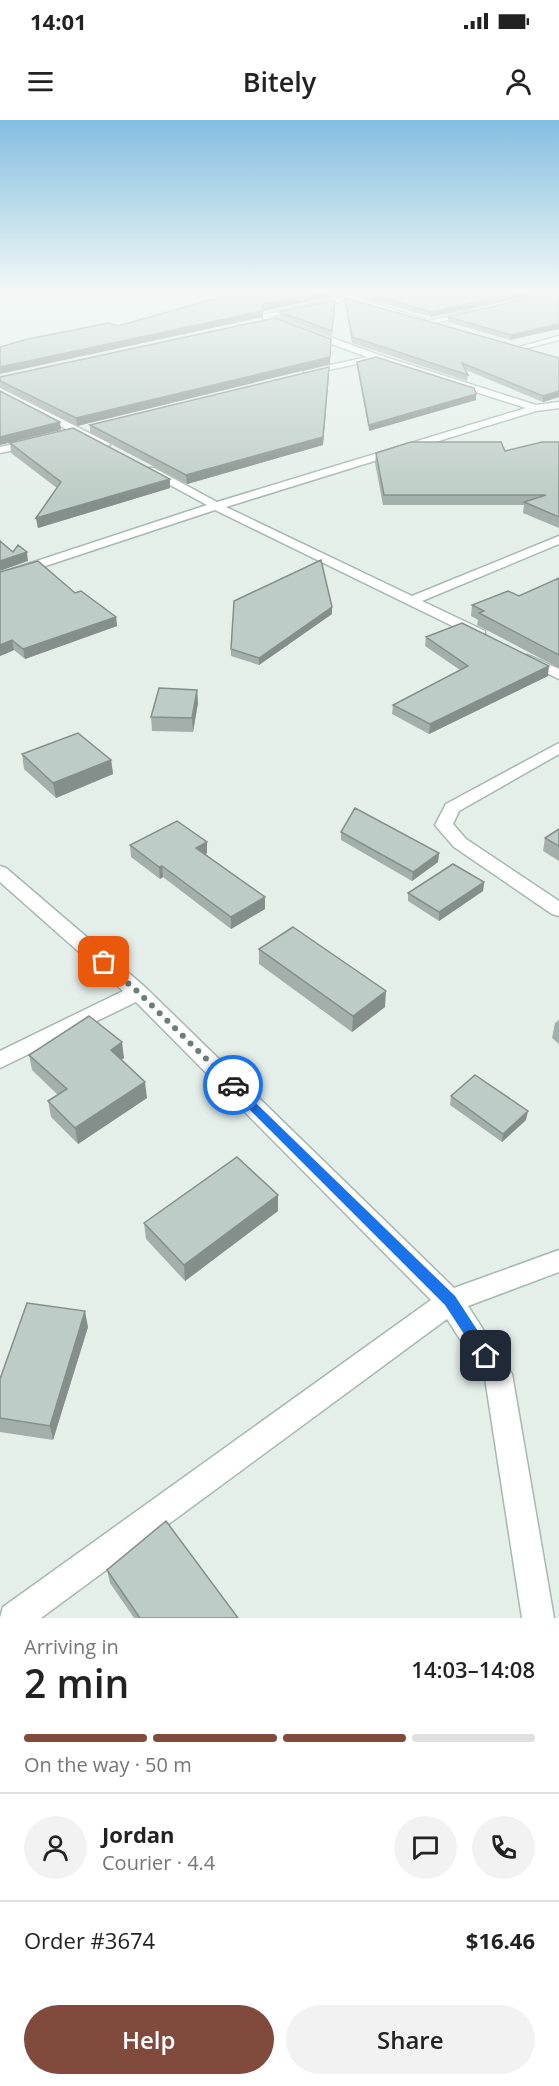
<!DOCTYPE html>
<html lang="en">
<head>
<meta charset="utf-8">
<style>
  body { margin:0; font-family:"Open Sans",sans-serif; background:#f2f2f2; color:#222; height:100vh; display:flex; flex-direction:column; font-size:22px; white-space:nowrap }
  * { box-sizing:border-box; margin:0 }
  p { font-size:20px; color:#767676 }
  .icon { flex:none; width:33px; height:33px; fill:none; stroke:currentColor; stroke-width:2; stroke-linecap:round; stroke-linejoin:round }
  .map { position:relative; height:1498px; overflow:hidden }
  .drawer { display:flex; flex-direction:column; background:#fff; flex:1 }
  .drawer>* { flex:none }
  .pin { position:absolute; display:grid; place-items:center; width:51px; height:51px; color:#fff; margin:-26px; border-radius:12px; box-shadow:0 3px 9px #0006 }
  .courier { position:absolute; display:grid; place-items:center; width:60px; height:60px; margin:-30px; border:4px solid #1a73e8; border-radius:50%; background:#fff; color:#222; box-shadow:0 2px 8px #0007 }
  .summary em { font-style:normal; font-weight:600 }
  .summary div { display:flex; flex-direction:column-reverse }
  .summary { display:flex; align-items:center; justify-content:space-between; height:102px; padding:0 24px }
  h1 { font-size:39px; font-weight:600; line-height:45px }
  .bar { display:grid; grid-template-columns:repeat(4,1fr); gap:9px 6px; align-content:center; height:72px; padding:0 24px }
  .bar i { height:8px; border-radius:4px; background:#e0e0e0 }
  .bar .selected { background:#804a3d }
  .bar p { grid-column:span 4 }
  .line { display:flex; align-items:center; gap:15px; padding:0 24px; border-top:2px solid #e0e0e0 }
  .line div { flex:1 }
  .round { display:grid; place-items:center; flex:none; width:63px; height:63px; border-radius:32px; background:#f2f2f2 }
  .button { display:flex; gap:12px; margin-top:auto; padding:12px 24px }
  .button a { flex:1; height:69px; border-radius:36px; background:#804a3d; color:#fff; font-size:24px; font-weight:600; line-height:69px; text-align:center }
  .button a+a { background:#f2f2f2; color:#222 }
  .status { display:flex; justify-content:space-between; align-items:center; height:42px; padding:0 30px; background:#fff; direction:ltr }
  .status svg { height:16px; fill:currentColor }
  header { display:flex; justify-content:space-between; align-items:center; height:78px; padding:0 24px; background:#fff; font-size:27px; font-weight:600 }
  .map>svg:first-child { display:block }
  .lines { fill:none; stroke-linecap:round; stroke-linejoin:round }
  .minor-casing { stroke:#a7b7b1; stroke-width:3 }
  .minor { fill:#fff; fill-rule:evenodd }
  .wall { fill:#a3afaa }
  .shaded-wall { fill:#848f8b }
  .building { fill:#bdccc6; stroke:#848f8b; stroke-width:1.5 }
  .route { fill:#1a73e8 }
  .done { stroke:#687e76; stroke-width:6; stroke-dasharray:0 10.8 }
</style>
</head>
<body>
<div class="status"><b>14:01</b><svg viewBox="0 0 49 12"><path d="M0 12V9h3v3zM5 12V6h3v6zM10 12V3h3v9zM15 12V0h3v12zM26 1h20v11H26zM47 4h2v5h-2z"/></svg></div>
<header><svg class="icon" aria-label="menu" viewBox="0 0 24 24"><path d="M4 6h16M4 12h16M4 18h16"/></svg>Bitely<svg class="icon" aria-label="person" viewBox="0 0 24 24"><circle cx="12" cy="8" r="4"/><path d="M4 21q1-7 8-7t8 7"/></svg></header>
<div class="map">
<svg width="559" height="1498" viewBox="0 0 559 1498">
  <rect width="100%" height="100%" fill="#e5efea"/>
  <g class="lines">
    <defs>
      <path id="minor" d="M 369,171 L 382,171 L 357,178 L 424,199 L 417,201 L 348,180 L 272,196 L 379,235 L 536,285 L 559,282 L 559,288 L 536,291 L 226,387 L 412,476 L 559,416 L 559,424 L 422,481 L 485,511 L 485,517 L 475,517 L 215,390 L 0,461 L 0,453 L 207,385 L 146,352 L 146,348 L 154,348 L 217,382 L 526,288 L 376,240 L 304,255 L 304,251 L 367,237 L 264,199 L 262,195 Z
        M 473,190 L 476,194 L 429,204 L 425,202 Z
        M 559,216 L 559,220 L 520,230 L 516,228 Z
        M 0,268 L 109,323 L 110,325 L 101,327 L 0,275 Z
        M 33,320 L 38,323 L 37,325 L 0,333 L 0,327 Z
        M 528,535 L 559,549 L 559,559 L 523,542 L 523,536 Z
        M 559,623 L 559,634 L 459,691 L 453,704 L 466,719 L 559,781 L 559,796 L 552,794 L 454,727 L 435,705 L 446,684 Z
        M 0,746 L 6,748 L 145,867 L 454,1168 L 559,1130 L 559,1152 L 468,1186 L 512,1254 L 554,1498 L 522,1498 L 485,1258 L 447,1199 L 41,1498 L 0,1498 L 3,1487 L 431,1180 L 136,882 L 0,948 L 0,931 L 123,871 L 0,762 Z"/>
    </defs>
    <!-- minor casing -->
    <use href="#minor" class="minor-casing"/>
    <!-- minor -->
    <use href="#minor" class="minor"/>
  </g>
  <!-- wall -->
  <path class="wall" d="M 375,171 L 553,171 L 431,197 L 365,178 L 365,173 Z
    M 559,171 L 510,220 L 448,202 L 448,197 Z
    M 345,178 L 559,238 L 559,277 L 543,282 L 466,250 L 468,255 L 467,261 L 352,223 L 345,183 Z
    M 335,180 L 332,216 L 280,197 L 280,192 Z
    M 357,242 L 476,280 L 369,311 L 357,247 Z
    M 330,244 L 77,306 L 0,267 L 0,257 Z
    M 329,254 L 323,325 L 187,364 L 90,313 L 90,305 Z
    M 559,322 L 559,408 L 523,393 L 524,385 L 383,385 L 375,343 L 376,333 L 505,331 Z
    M 10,323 L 170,359 L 170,368 L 38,408 L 36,398 L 57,368 L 11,333 Z
    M 0,452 L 75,473 L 116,497 L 117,506 L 25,539 L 14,530 L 0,536 Z
    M 559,458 L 559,548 L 477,505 L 478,500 L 471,496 L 472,485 L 519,476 Z
    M 332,494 L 259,545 L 231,536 L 231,529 Z
    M 426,517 L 548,556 L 429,614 L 392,594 L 393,585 L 460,550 L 425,526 Z
    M 197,570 L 198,583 L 193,612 L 152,611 L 151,597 Z
    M 22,634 L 111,640 L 113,654 L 56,678 L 24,649 Z
    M 559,709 L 559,741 L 543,731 L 545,718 Z
    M 341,712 L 439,733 L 438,742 L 412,761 L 341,720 Z
    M 130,725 L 207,733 L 206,734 L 265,789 L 231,809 L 163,757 L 160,759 L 131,737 Z
    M 484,762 L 483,771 L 439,801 L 408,781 L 408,773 Z
    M 259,829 L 385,887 L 352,912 L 259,844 Z
    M 559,900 L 559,924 L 552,918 L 555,903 Z
    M 29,935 L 124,938 L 121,940 L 147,978 L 78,1024 L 51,997 L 48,981 L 58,975 L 32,950 Z
    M 451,976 L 526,1000 L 502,1022 L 450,985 Z
    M 278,1091 L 185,1161 L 146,1119 L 144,1103 Z
    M 88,1207 L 53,1320 L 0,1312 L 0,1259 Z
    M 107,1450 L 238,1498 L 134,1498 L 110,1463 Z"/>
  <!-- shaded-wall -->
  <path class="shaded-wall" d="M 329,171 L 336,171 L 335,176 L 263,191 L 262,184 Z
    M 343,171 L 367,171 L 343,174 Z
    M 532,171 L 553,171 L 431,197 L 431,192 Z
    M 263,191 L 263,197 L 0,254 L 0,247 Z
    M 559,204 L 559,209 L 510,220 L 511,215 Z
    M 331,219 L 330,244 L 77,306 L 76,298 Z
    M 329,254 L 323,325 L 187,364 L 186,355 Z
    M 559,271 L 559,277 L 543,282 L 543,276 Z
    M 476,274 L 476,280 L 369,311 L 369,305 Z
    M 60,302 L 61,310 L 0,325 L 0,317 Z
    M 170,359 L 170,368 L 38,408 L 36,398 Z
    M 27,432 L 28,441 L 0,451 L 0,441 Z
    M 332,487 L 332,494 L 259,545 L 259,538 Z
    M 116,497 L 117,506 L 25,539 L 23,529 Z
    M 12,520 L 14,530 L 0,536 L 0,525 Z
    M 549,546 L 548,556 L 429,614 L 430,604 Z
    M 197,570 L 198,583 L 193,612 L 192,598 Z
    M 111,640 L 113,654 L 56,678 L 53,663 Z
    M 207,722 L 207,733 L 197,739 L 196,728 Z
    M 439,733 L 438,742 L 412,761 L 413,752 Z
    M 162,746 L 163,757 L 160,759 L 159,747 Z
    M 484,762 L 483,771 L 439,801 L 439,792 Z
    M 265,777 L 265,789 L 231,809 L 231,797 Z
    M 386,871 L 385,887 L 352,912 L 353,896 Z
    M 122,922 L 124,938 L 113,946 L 111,930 Z
    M 145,962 L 147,978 L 78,1024 L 75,1008 Z
    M 528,991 L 526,1000 L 502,1022 L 503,1014 Z
    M 278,1075 L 278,1091 L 185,1161 L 184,1145 Z
    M 85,1191 L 88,1207 L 53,1320 L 50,1306 Z"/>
  <!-- building -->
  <path class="building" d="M 242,171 L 329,171 L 262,184 L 263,191 L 0,247 L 0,227 L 28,219 L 109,203 L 118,206 Z
    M 375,171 L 532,171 L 431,192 L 365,173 Z
    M 559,171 L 559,204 L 511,215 L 448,197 Z
    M 345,178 L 559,238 L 559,271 L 543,276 L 462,243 L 468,255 L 352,217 Z
    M 335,180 L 332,211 L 280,192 Z
    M 275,198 L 331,219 L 330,237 L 76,298 L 0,261 L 0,257 Z
    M 376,237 L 474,268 L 476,274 L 369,305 L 357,242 Z
    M 329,247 L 323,317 L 186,355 L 90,305 Z
    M 0,271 L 60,302 L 0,317 Z
    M 73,308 L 170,359 L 36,398 L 61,362 L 10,323 Z
    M 411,322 L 501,322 L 505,331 L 542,322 L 559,322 L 559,397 L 524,382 L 546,375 L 384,375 L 376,333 Z
    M 0,421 L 13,432 L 18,425 L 27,432 L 0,441 Z
    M 321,440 L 332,487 L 259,538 L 231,529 L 234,481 Z
    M 38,441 L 75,473 L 81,471 L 116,497 L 23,529 L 12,520 L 0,525 L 0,452 Z
    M 559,458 L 559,535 L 479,493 L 484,491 L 472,485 L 508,471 L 519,476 Z
    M 462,503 L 549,546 L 430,604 L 393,585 L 468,546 L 426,517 Z
    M 159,568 L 197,570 L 192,598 L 151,597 Z
    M 78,613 L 111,640 L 53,663 L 22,634 Z
    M 355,688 L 439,733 L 413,752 L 341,712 Z
    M 177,701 L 207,722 L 196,728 L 265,777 L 231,797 L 162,746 L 159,747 L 130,725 Z
    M 559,709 L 559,726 L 545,718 Z
    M 453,744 L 484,762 L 439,792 L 408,773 Z
    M 293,807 L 386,871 L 353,896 L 259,829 Z
    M 89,896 L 122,922 L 111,930 L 145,962 L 75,1008 L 48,981 L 67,969 L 29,935 Z
    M 475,955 L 528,991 L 503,1014 L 451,976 Z
    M 237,1037 L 278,1075 L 184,1145 L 144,1103 Z
    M 27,1183 L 85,1191 L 50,1306 L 0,1298 L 0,1259 Z
    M 166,1401 L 238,1498 L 140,1498 L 107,1450 Z"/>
  <!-- sky -->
  <linearGradient id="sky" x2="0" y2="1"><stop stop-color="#84bee0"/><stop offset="0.45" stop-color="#f3f8f6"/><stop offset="1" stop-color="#f3f8f6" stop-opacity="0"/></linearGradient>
  <rect width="559" height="380" fill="url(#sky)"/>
  <!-- route -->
  <path class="route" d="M 233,961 L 455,1176 L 491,1231 L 493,1236 L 491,1240 L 481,1240 L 445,1185 L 229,969 L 227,965 Z"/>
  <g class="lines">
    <!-- done -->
    <path class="done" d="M 104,842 L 138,872 L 233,965"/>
  </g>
</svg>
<div class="pin" style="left:104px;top:842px;background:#ea580c"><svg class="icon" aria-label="bag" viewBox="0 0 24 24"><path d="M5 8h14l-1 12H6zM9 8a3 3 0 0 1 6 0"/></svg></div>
<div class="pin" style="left:486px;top:1236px;background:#1f2937"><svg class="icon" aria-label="home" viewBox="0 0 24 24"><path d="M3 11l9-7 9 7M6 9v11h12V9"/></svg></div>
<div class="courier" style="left:233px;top:965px"><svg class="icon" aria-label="car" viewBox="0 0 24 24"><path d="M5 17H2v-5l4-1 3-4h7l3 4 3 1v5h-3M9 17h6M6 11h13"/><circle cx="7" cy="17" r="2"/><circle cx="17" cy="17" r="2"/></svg></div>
</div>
<section class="drawer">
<div class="summary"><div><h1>2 min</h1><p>Arriving in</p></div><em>14:03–14:08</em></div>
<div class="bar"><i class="selected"></i><i class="selected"></i><i class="selected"></i><i></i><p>On the way · 50 m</p></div>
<div class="line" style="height:108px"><a class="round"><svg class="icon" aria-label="person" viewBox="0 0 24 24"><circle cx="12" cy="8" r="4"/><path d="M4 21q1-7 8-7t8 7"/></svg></a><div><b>Jordan</b><p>Courier · 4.4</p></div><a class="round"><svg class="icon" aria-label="chat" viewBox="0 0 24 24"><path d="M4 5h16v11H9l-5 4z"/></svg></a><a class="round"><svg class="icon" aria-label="phone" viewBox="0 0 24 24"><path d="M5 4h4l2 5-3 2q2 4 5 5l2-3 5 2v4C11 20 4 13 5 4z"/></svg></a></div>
<div class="line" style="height:78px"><div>Order #3674</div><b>$16.46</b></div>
<div class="button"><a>Help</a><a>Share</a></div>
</section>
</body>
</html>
